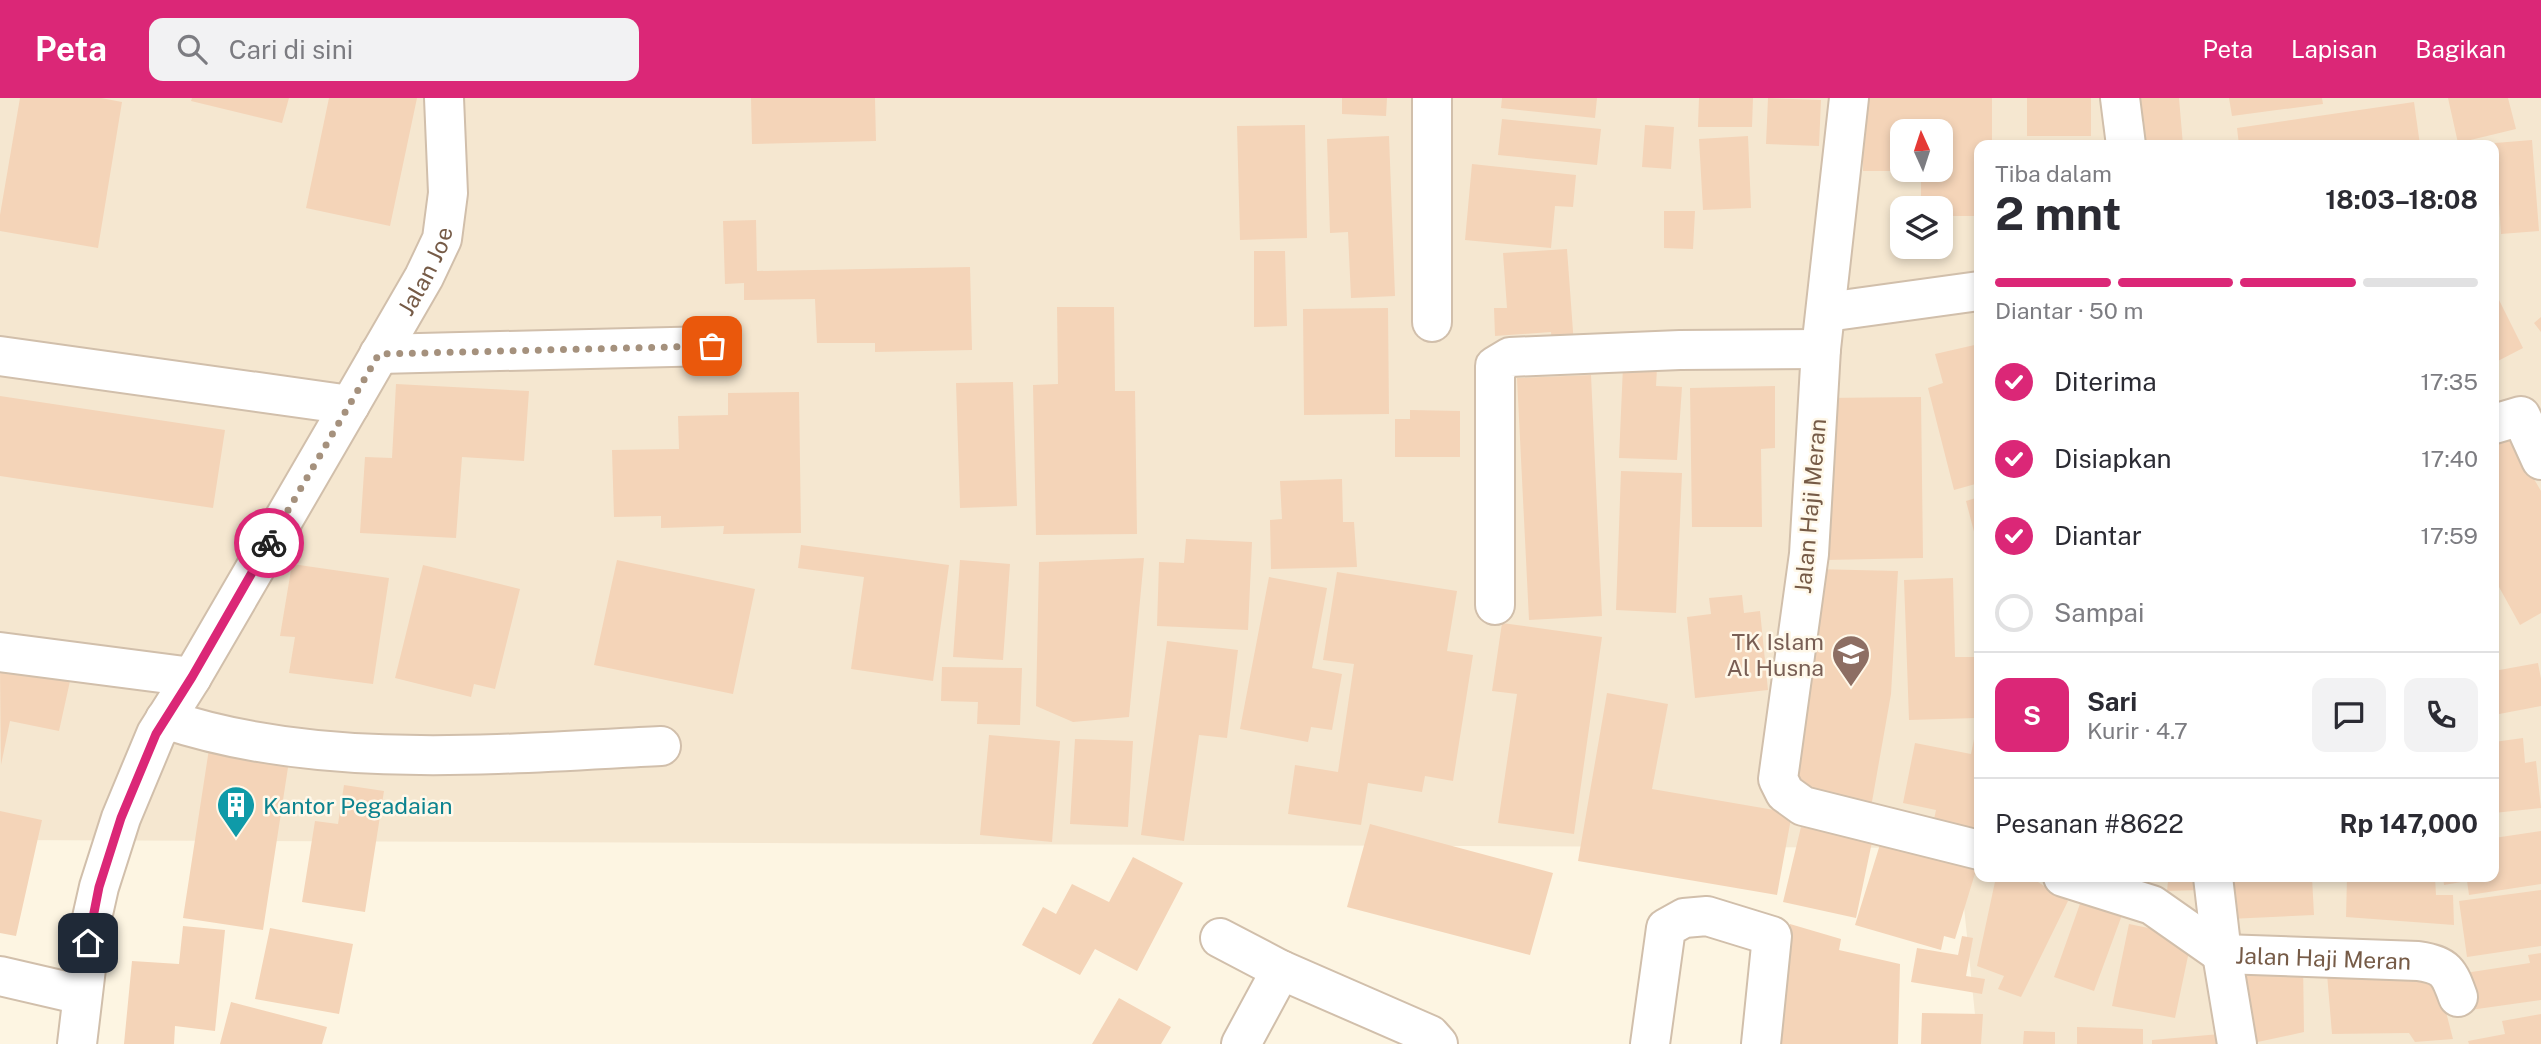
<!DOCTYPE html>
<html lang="id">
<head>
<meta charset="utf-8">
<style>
  body { margin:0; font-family:"Public Sans",sans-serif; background:#f2f2f3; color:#2b2b33; height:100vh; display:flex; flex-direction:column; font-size:26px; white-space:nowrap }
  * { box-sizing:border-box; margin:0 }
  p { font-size:23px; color:#7c7c81 }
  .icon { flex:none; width:38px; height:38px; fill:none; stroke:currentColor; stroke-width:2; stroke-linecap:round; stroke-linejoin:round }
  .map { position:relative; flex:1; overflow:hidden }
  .drawer { position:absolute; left:1974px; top:42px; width:525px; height:742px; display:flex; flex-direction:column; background:#fff; border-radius:14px; box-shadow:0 4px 10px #0003 }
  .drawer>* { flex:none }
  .needle { width:46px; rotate:357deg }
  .controls { position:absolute; left:1890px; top:21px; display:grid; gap:14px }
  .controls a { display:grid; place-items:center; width:63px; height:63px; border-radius:14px; background:#fff; box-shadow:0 4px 10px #0003; font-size:35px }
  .pin { position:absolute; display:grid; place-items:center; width:60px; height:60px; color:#fff; margin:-30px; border-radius:14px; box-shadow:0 4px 10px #0006 }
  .courier { position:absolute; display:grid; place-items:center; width:70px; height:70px; margin:-35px; border:5px solid #db2777; border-radius:50%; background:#fff; color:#222; box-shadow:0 2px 9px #0007 }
  .summary em { font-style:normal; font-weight:700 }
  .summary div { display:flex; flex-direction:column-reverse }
  .summary { display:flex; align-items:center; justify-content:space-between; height:119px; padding:0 21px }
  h1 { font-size:46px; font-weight:700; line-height:52px }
  .bar { display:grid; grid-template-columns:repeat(4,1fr); gap:10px 7px; align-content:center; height:84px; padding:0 21px }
  .bar i { height:9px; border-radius:5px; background:#e1e1e2 }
  .bar .on { background:#db2777 }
  .bar p { grid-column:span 4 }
  .line { display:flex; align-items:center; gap:18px; padding:0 21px; border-top:2px solid #e1e1e2 }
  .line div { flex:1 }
  .round { display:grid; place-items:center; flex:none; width:74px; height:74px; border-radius:14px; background:#f2f2f3 }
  ol { padding:0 21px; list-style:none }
  li { display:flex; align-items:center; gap:21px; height:77px }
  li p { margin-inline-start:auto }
  li .icon { padding:7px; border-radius:50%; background:#db2777; color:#fff; stroke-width:4 }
  li:last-child { color:#7c7c81 }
  li i { width:38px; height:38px; border:4px solid #e1e1e2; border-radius:50% }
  header { display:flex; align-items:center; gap:42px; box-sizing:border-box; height:98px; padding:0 35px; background:#db2777; color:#fff }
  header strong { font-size:33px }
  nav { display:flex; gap:38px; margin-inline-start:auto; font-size:24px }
  .search { width:490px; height:63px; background:#f2f2f3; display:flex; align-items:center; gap:18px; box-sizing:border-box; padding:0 24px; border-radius:14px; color:#7c7c81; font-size:26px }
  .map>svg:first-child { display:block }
  .residential { fill:#f5e7d0; fill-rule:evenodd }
  .building { fill:#f4d4b8 }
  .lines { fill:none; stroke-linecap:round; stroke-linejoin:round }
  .minor-casing { stroke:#d1bfab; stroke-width:42 }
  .minor { stroke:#fff; stroke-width:38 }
  .done { stroke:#a5917d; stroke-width:7; stroke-dasharray:0 12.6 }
  .route { stroke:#db2777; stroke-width:9 }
  .labels { text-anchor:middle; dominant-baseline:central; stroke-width:5; stroke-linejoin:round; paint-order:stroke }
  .street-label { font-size:23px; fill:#765b47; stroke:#fff8e9 }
  .education-label { font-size:23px; fill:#785e54; stroke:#fff8e9; text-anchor:end }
  .culture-label { font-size:23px; fill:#0d838f; stroke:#fff8e9; text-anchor:start }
</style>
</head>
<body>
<header>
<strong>Peta</strong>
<div class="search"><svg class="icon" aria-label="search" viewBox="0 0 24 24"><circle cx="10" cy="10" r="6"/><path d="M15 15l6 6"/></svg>Cari di sini</div>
<nav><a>Peta</a><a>Lapisan</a><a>Bagikan</a></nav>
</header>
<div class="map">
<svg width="2541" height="946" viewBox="0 0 2541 946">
  <rect width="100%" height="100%" fill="#fdf5e2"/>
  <!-- residential -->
  <path class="residential" d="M 0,0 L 2541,0 L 2541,946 L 1978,946 L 1958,750 L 0,742 ZM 1902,33 L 1941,33 L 1941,72 L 1902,72 ZM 1979,47 L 2494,47 L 2494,779 L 1979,779 ZM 1902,110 L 1941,110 L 1941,149 L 1902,149 Z"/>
  <!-- building -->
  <path class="building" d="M 20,0 L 101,0 L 122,4 L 98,150 L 0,133 L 0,117 Z
    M 192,0 L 289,0 L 282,25 L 191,3 Z
    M 329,0 L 417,0 L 390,128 L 306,110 Z
    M 751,0 L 875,0 L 876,43 L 752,46 Z
    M 1342,0 L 1387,0 L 1386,18 L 1342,16 Z
    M 1502,0 L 1597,0 L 1595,20 L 1501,10 Z
    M 1699,0 L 1753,0 L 1752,29 L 1698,29 Z
    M 1768,0 L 1821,2 L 1819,48 L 1766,46 Z
    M 1863,0 L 1992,0 L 1992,47 L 1979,47 L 1979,118 L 1941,118 L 1941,110 L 1921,110 L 1921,72 L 1941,72 L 1941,33 L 1902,33 L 1902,73 L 1863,73 Z
    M 2027,0 L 2091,0 L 2091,38 L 2027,38 Z
    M 2134,0 L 2179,0 L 2183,47 L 2138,47 Z
    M 2229,0 L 2322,0 L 2323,6 L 2232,18 Z
    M 2448,0 L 2508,0 L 2516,31 L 2458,45 Z
    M 2414,4 L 2420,47 L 2239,47 L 2237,30 Z
    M 1502,21 L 1601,31 L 1597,67 L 1498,57 Z
    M 1305,27 L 1307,140 L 1240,142 L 1237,28 Z
    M 1645,27 L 1674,29 L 1671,71 L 1642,69 Z
    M 1389,38 L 1395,198 L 1351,200 L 1348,134 L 1330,135 L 1327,41 Z
    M 1748,38 L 1751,110 L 1703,112 L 1699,41 Z
    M 2532,42 L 2539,133 L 2501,136 L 2495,45 Z
    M 1472,66 L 1576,77 L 1573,109 L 1555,108 L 1551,150 L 1465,142 Z
    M 1664,113 L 1695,113 L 1693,151 L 1664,150 Z
    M 756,122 L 757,173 L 970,169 L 972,252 L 875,254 L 875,245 L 817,245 L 815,201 L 744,202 L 744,185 L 725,186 L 723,123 Z
    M 1567,151 L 1574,247 L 1552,249 L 1551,234 L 1495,238 L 1494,210 L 1507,210 L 1503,155 Z
    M 1254,153 L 1285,153 L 1287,228 L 1254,229 Z
    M 2494,192 L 2523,250 L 2494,265 Z
    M 1057,209 L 1114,209 L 1115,293 L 1135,293 L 1137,436 L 1036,437 L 1033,287 L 1058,286 Z
    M 1388,210 L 1389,316 L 1304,317 L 1303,211 Z
    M 2541,219 L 2541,234 L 2534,225 Z
    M 1979,246 L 1979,385 L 1954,392 L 1928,290 L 1943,285 L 1935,256 Z
    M 1623,268 L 1657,270 L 1656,288 L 1682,289 L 1677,362 L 1619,360 Z
    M 1591,277 L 1602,518 L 1529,522 L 1517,280 Z
    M 1013,284 L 1017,408 L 960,410 L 956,285 Z
    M 396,286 L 529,293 L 524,363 L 462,359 L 456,440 L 360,435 L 365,359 L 392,360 Z
    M 1775,288 L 1775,350 L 1761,351 L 1762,429 L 1692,429 L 1690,290 Z
    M 799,294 L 801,435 L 723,436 L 724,428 L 661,430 L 661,418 L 614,419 L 612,352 L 679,351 L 678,318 L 728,317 L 728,295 Z
    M 0,298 L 225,332 L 213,410 L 0,378 Z
    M 1921,299 L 1923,460 L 1825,462 L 1823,300 Z
    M 1410,312 L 1460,313 L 1460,359 L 1395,359 L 1395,321 L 1410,321 Z
    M 2504,330 L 2541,393 L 2541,515 L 2520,527 L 2494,480 L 2494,337 Z
    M 1621,373 L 1682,375 L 1676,515 L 1616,512 Z
    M 1342,381 L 1343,424 L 1354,424 L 1357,469 L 1271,471 L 1270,422 L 1282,421 L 1280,383 Z
    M 1979,399 L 1979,449 L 1978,449 L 1966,403 Z
    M 1186,441 L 1252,444 L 1248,532 L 1157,528 L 1159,464 L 1184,465 Z
    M 801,447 L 949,467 L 933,583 L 851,571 L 864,479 L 798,470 Z
    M 1144,460 L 1129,619 L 1073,624 L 1036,608 L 1039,464 Z
    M 617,462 L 755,491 L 733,596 L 594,567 Z
    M 960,462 L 1010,466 L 1003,562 L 953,559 Z
    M 292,466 L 389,480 L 373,586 L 289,575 L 295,539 L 280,538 Z
    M 423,467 L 520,491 L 495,591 L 474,586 L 471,599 L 395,580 Z
    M 1813,471 L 1898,473 L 1891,596 L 1870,715 L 1785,690 L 1811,584 Z
    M 1337,474 L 1457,493 L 1447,553 L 1473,557 L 1453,683 L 1425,678 L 1422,694 L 1368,685 L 1361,727 L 1288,716 L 1295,667 L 1338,674 L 1354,566 L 1323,562 Z
    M 1269,479 L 1327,490 L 1312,570 L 1342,576 L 1332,632 L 1311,629 L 1308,644 L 1240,631 Z
    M 1953,480 L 1955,559 L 1975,559 L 1977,620 L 1909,622 L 1904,482 Z
    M 1742,497 L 1744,515 L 1760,513 L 1768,592 L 1695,600 L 1687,519 L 1711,516 L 1709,500 Z
    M 1502,525 L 1602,539 L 1574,736 L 1498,725 L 1517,596 L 1492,593 Z
    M 1167,543 L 1238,552 L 1227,640 L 1199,637 L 1184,743 L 1141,737 Z
    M 2538,565 L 2541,581 L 2541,608 L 2494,617 L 2494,573 Z
    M 0,569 L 70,583 L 59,633 L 10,623 L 1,667 Z
    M 942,569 L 1022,570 L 1020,627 L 977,626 L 978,604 L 941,603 Z
    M 1607,595 L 1668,606 L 1652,691 L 1792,715 L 1777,797 L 1578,763 Z
    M 1975,636 L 1979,637 L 1979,736 L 1933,726 L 1936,712 L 1903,705 L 1915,645 L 1971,656 Z
    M 989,637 L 1060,643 L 1052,744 L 980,737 Z
    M 2523,640 L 2525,665 L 2536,663 L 2541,710 L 2494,715 L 2494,644 Z
    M 1075,641 L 1133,643 L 1128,729 L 1070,726 Z
    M 209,651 L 289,663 L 263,832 L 183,820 Z
    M 344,687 L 384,693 L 365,814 L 302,804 L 315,723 L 338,726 Z
    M 0,713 L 42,722 L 16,838 L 0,835 Z
    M 1370,726 L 1553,775 L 1530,857 L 1347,809 Z
    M 1801,729 L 1872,744 L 1856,820 L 1783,804 Z
    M 2541,733 L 2541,786 L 2469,797 L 2467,783 L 2444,787 L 2443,779 L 2494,779 L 2494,740 Z
    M 1882,740 L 1977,769 L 1955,841 L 1944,838 L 1941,852 L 1855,827 Z
    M 1133,759 L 1183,785 L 1137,873 L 1095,851 L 1080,877 L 1022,847 L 1043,809 L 1056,816 L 1072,786 L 1109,804 Z
    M 1996,779 L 2030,779 L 2068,803 L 2021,899 L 1998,891 L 2004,878 L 1977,868 Z
    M 2121,779 L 2200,779 L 2200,792 L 2167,793 L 2168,783 L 2121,783 Z
    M 2227,779 L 2312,779 L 2314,817 L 2229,821 Z
    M 2347,779 L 2435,779 L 2436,797 L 2453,797 L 2454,827 L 2346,819 Z
    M 2541,792 L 2541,848 L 2467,859 L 2459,803 Z
    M 2081,803 L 2122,817 L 2094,893 L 2054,879 Z
    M 1790,826 L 1841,841 L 1839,852 L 1900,866 L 1898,946 L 1772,946 Z
    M 2129,826 L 2192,839 L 2175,920 L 2112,908 Z
    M 183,828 L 225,832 L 215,933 L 175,928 L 174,946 L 124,946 L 132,863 L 179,866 Z
    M 270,830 L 353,846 L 339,916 L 255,901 Z
    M 1962,838 L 1973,840 L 1966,878 L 1985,881 L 1982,896 L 1911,884 L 1917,850 L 1958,857 Z
    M 2541,855 L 2541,902 L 2470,912 L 2465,875 L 2530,865 L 2528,857 Z
    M 2303,864 L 2304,934 L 2253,945 L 2241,876 Z
    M 2327,876 L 2437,879 L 2453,941 L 2415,944 L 2409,935 L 2332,936 Z
    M 1119,900 L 1171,929 L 1161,946 L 1092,946 Z
    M 231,904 L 327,929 L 322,946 L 220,946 Z
    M 1922,915 L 1983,916 L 1981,946 L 1921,946 Z
    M 2541,916 L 2541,946 L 2469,946 L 2468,943 L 2505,936 L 2502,923 Z
    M 2077,929 L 2143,931 L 2143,946 L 2077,946 Z
    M 2024,933 L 2055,934 L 2055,946 L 2023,946 Z
    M 2220,936 L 2220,946 L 2152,946 L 2152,942 Z"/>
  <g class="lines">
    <defs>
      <g id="minor">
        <path d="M 1849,0 L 1821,251 L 1809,456 L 1778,681 L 1785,695 L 1803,708 L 1979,752"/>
        <path d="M 2120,0 L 2126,47"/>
        <path d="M 1827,214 L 1979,193"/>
        <path d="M 1432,224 L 1432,0"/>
        <path d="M 379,256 L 712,248"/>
        <path d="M 0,258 L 350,307"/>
        <path d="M 2494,326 L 2521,318 L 2541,362"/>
        <path d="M 1495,507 L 1495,268 L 1510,259 L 1680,252 L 1821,251"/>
        <path d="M 0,554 L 192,579"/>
        <path d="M 165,621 C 320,673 500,656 661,648"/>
        <path id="s1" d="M 2063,779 L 2152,807 L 2222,856 L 2418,863 C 2446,867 2449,874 2458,899"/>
        <path d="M 2213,779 L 2222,856 L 2237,946"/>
        <path d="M 1220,840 L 1281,872 L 1430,937 L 1438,946"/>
        <path d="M 0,878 L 82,897"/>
        <path id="s2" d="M 77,946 L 92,820 L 99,789 L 121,720 L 156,636 L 192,579 L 350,307 L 424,179 L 442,141 L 448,95 L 444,0"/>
        <path d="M 1241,946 L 1281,872"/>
        <path d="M 1650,946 L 1666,830 L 1684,820 L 1707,818 L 1772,838 L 1761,946"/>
      </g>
    </defs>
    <!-- minor casing -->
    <use href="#minor" class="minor-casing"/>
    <!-- minor -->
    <use href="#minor" class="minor"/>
  </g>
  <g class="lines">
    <!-- done -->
    <path class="done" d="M 269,445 L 379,256 L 712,248"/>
    <!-- route -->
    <path class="route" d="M 88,845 L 99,789 L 121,720 L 156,636 L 192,579 L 269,445"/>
  </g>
  <!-- icons -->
  <defs>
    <symbol id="school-pin" viewBox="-11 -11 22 30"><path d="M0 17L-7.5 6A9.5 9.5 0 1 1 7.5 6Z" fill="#8d6e63" stroke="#fff8e9"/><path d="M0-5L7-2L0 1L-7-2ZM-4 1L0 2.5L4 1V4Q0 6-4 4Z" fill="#fff"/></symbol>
    <symbol id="building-pin" viewBox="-11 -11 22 30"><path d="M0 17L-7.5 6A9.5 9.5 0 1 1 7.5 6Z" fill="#0f9aa8" stroke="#fff8e9"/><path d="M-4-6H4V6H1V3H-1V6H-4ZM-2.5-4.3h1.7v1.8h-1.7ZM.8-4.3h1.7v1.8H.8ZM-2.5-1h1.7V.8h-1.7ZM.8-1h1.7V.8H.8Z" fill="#fff"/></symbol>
  </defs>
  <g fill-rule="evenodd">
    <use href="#school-pin" x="1829" y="534" width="44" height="60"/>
    <use href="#building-pin" x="214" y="685" width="44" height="60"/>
  </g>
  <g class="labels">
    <!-- street labels -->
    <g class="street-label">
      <text stroke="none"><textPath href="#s2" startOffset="858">Jalan Joe</textPath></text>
      <text transform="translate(1810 408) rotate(-85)">Jalan Haji Meran</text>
      <text stroke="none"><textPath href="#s1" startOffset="280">Jalan Haji Meran</textPath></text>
    </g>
    <!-- education labels -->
    <g class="education-label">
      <text x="1824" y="543">TK Islam<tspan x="1824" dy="26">Al Husna</tspan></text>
    </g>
    <!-- culture labels -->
    <g class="culture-label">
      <text x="263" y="707">Kantor Pegadaian</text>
    </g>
  </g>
</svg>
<div class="controls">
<a><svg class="needle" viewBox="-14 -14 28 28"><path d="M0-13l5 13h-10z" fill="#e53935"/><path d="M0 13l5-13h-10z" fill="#7c7c81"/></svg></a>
<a><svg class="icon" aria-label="layers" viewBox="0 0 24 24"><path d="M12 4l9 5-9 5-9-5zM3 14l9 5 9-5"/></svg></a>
</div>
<div class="pin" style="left:712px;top:248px;background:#ea580c"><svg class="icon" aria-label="bag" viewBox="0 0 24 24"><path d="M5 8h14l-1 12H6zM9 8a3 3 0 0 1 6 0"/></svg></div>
<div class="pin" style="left:88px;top:845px;background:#1f2937"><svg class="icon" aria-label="home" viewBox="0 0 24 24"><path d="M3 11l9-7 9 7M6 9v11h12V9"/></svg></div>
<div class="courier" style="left:269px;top:445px"><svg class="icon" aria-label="bike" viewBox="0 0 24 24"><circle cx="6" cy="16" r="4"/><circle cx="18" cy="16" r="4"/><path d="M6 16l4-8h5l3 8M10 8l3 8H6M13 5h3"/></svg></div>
<section class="drawer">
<div class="summary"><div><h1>2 mnt</h1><p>Tiba dalam</p></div><em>18:03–18:08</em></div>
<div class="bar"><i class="on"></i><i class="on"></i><i class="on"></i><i></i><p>Diantar · 50 m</p></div>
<ol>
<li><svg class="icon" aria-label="check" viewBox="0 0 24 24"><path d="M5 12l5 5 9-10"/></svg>Diterima<p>17:35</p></li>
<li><svg class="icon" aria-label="check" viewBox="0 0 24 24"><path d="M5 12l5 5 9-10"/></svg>Disiapkan<p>17:40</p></li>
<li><svg class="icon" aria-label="check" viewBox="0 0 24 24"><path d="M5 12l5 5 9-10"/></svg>Diantar<p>17:59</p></li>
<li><i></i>Sampai</li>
</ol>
<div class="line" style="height:126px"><b class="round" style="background:#db2777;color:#fff">S</b><div><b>Sari</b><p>Kurir · 4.7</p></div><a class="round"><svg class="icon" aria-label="chat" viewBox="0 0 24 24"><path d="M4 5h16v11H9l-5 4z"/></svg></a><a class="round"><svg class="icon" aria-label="phone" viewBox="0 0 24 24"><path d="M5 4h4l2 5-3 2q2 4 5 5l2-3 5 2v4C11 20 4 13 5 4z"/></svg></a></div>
<div class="line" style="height:91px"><div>Pesanan #8622</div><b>Rp 147,000</b></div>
</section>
</div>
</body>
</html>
